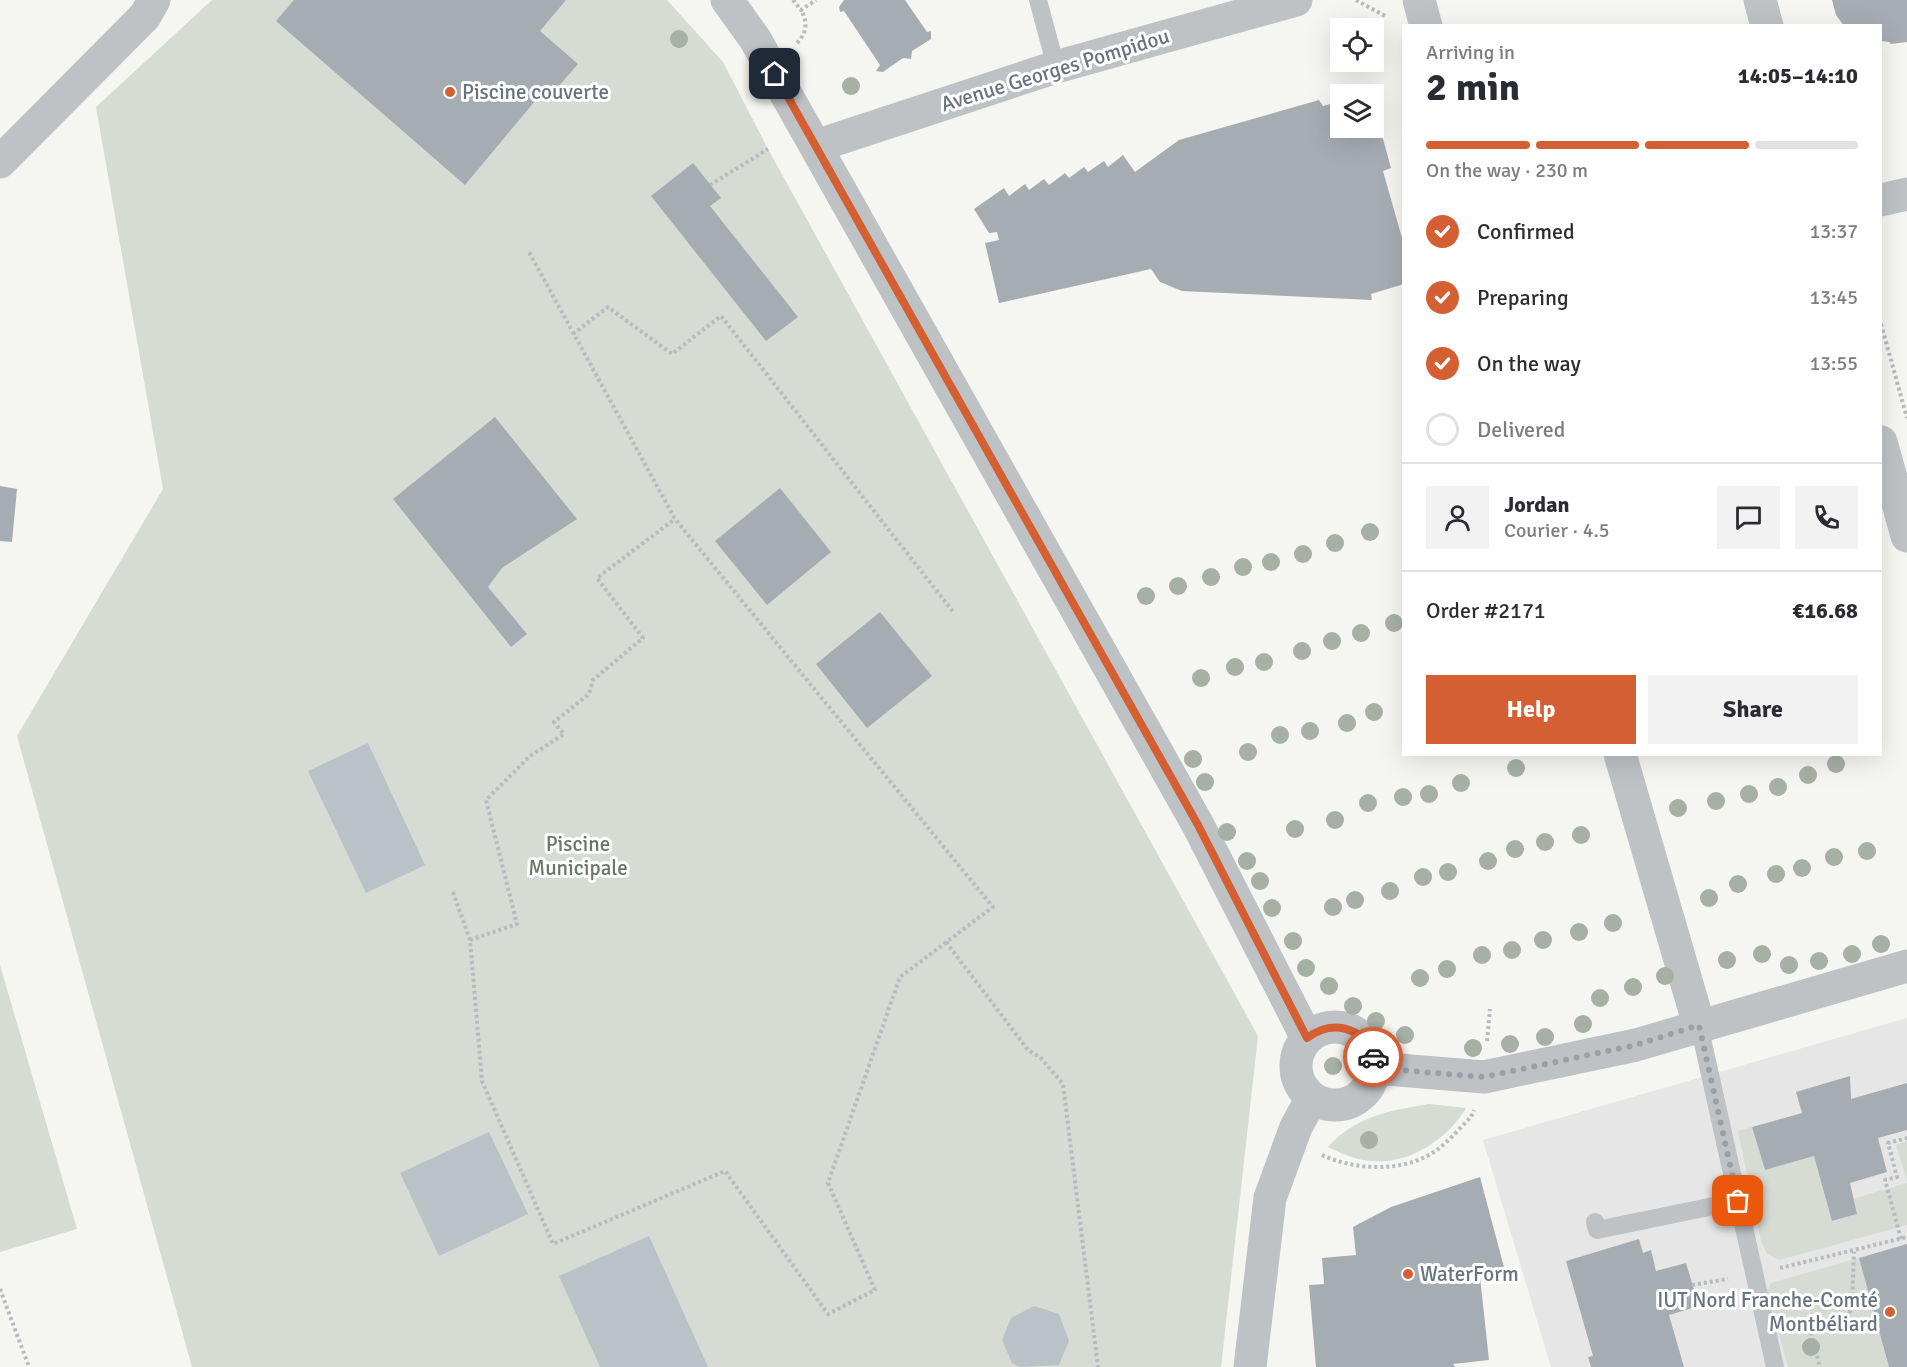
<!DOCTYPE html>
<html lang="en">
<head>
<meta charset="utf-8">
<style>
  body { margin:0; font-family:Signika,sans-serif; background:#f2f2f3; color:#2b2b33; height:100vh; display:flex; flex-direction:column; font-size:22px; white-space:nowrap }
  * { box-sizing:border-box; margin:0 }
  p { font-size:20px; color:#7c7c81 }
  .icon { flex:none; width:33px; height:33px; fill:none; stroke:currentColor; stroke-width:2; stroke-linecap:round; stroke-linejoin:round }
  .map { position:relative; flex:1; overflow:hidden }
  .details { position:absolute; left:1402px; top:24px; width:480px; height:732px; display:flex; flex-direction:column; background:#fff; border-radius:0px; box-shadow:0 6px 24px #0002 }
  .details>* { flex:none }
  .tools { position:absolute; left:1330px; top:18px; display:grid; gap:12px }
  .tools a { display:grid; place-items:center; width:54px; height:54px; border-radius:0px; background:#fff; box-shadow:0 6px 24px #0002; font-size:30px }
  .pin { position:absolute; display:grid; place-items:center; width:51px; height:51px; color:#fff; margin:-26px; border-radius:12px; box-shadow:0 3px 9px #0006 }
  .courier { position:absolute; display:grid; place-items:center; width:60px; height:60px; margin:-30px; border:4px solid #d45f32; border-radius:50%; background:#fff; color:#222; box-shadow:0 2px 8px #0007 }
  .head em { font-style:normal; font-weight:800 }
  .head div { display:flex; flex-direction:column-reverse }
  .head { display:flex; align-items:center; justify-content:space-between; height:102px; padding:0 24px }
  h1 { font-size:39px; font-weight:800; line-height:45px }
  .bar { display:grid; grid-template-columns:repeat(4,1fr); gap:9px 6px; align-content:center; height:72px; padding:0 24px }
  .bar i { height:8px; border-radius:4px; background:#e1e1e2 }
  .bar .selected { background:#d45f32 }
  .bar p { grid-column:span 4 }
  .line { display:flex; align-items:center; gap:15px; padding:0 24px; border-top:2px solid #e1e1e2 }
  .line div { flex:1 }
  .round { display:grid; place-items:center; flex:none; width:63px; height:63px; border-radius:0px; background:#f2f2f3 }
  ol { padding:0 24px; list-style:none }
  li { display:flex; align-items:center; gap:18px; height:66px }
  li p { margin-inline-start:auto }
  li .icon { padding:6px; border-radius:50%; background:#d45f32; color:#fff; stroke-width:4 }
  li:last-child { color:#7c7c81 }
  li i { width:33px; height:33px; border:3px solid #e1e1e2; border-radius:50% }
  .cta { display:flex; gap:12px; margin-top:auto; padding:12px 24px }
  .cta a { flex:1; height:69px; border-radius:0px; background:#d45f32; color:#fff; font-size:24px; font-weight:800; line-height:69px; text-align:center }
  .cta a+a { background:#f2f2f3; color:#2b2b33 }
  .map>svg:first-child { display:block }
  .built { fill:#e5e6e5 }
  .green { fill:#d6dbd3 }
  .water { fill:#b8c2c7 }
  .building { fill:#a6adb2 }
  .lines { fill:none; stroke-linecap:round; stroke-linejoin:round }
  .path { stroke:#b8bbbd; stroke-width:4; stroke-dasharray:3 3; stroke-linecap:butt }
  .lane { stroke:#bec2c5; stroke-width:18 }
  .street { stroke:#bec2c5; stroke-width:33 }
  .tree { fill:#a7b0a4 }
  .done { stroke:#98a1a8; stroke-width:6; stroke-dasharray:0 10.8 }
  .route { stroke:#d45f32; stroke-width:8 }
  .poi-dot { fill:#d45f32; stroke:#fff; stroke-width:2 }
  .labels { text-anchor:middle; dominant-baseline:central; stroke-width:6; stroke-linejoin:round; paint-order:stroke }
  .street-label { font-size:21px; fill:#667480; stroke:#fff }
  .poi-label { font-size:21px; fill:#667480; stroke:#fff; text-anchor:start }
  .park-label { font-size:21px; fill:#687865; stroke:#fff }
</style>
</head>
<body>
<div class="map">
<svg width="1907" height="1367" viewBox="0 0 1907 1367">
  <rect width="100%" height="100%" fill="#f5f5f2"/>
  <!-- built -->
  <path class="built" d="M 1907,1018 L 1907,1367 L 1551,1367 L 1483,1140 Z"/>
  <!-- green -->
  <path class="green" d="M 212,0 L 667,0 L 723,62 L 768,149 L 1258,1036 L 1221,1367 L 192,1367 L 17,736 L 163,489 L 96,107 Z
    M 0,965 L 77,1229 L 0,1252 Z
    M 1429,1104 L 1466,1108 C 1449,1138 1409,1165 1372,1161 C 1356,1160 1342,1154 1328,1147 C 1354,1117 1391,1110 1429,1104 Z
    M 1752,1127 L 1765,1170 L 1814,1156 L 1833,1221 L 1857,1214 L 1852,1199 L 1907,1183 L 1907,1225 L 1779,1260 L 1767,1254 L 1761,1241 L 1738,1131 Z
    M 1907,1141 L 1907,1180 L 1896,1145 Z
    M 1859,1258 L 1889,1367 L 1788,1367 L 1767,1291 L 1771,1283 Z"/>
  <!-- water -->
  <path class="water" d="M 368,743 L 425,865 L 366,893 L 308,771 Z
    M 489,1132 L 528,1214 L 439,1256 L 400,1173 Z
    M 649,1236 L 708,1367 L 600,1367 L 559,1276 Z
    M 1034,1306 L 1059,1314 L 1069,1341 L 1059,1365 L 1020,1367 L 1012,1363 L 1002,1340 L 1011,1318 Z"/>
  <!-- building -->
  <path class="building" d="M 294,0 L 566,0 L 540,31 L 578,64 L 551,95 L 545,89 L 465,185 L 276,21 Z
    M 844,0 L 905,0 L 927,32 L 931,31 L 931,39 L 912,51 L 911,59 L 903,58 L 883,72 L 876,71 L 880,65 L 844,11 L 840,12 L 839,7 Z
    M 1832,0 L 1907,0 L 1907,42 L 1891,44 L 1889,42 L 1881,41 L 1881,26 L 1844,26 L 1836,15 Z
    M 1319,100 L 1323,106 L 1341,101 L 1341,128 L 1374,128 L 1375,110 L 1391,168 L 1383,171 L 1404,245 L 1404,284 L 1371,294 L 1372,300 L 1182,291 L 1160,282 L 1151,269 L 999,303 L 985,243 L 999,240 L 997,232 L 989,233 L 974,209 L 1004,188 L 1009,196 L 1025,184 L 1029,190 L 1044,179 L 1049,185 L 1065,173 L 1069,178 L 1084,167 L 1088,172 L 1104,161 L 1108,167 L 1123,155 L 1135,172 L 1179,140 Z
    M 693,163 L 721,198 L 710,206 L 798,317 L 766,341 L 651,196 Z
    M 495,417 L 577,519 L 502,568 L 488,587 L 527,634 L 511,647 L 393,499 Z
    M 0,486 L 17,489 L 12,542 L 0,541 Z
    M 780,488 L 831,552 L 767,605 L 715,541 Z
    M 880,612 L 932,676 L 867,728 L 816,664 Z
    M 1850,1076 L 1851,1099 L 1907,1083 L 1907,1130 L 1878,1138 L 1887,1172 L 1850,1183 L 1857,1214 L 1832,1221 L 1814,1156 L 1765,1170 L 1752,1127 L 1802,1113 L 1796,1092 Z
    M 1480,1177 L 1505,1271 L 1480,1277 L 1489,1360 L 1453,1364 L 1455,1367 L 1316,1367 L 1309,1285 L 1324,1284 L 1322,1258 L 1356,1255 L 1353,1227 L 1391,1207 Z
    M 1639,1239 L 1643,1253 L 1651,1250 L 1656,1271 L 1686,1263 L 1699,1306 L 1669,1315 L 1684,1367 L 1591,1367 L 1588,1357 L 1593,1356 L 1566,1261 Z
    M 1907,1244 L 1907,1367 L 1889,1367 L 1859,1258 Z"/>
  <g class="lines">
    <!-- path -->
    <path class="path" d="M 793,0 L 801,10 L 816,0
      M 1356,0 L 1387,17
      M 797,43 C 807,33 808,22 801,10
      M 710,185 L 768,149
      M 1881,324 L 1907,418
      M 573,334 L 608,307 L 672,354 L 721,316 L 954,613
      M 453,892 L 470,940 L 482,1081 L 553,1244 L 725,1171 L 828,1314 L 875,1290 L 828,1183 L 900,977 L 993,907 L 675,519 L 529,252
      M 470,940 L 517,924 L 486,800 L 530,756 L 564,734 L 554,722 L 589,694 L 593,680 L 643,638 L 597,578 L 675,519
      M 946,942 L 1028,1050 L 1040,1057 L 1063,1084 L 1098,1367
      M 1487,1041 L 1490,1009
      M 1322,1155 C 1356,1171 1407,1173 1438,1149 C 1450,1140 1461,1127 1471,1117 L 1474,1110
      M 1901,1239 L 1885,1180 L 1897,1177 L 1888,1143 L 1907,1138
      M 1780,1268 L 1907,1237
      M 1692,1285 L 1728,1279
      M 0,1289 L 29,1367
      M 1848,1319 L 1852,1304 L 1854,1252
      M 1808,1321 L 1820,1367"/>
    <!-- lane -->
    <path class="lane" d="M 1038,0 L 1056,67
      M 1699,1025 L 1775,1367
      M 1595,1222 L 1597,1230 L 1738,1201"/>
    <!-- street -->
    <path class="street" d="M 727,0 L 755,39 L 1198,825 L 1307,1038
      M 1419,0 L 1426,26
      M 1760,0 L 1767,26
      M 816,146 L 1056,67 L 1296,0
      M 0,162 L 145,16 L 154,0
      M 1881,200 L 1907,194
      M 1881,442 L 1907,536
      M 1620,754 L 1699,1025
      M1296 1066a39 39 0 1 1 78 0a39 39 0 1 1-78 0Z
      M 1374,1068 L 1484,1077 L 1636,1045 L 1907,966
      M 1250,1367 L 1270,1198 L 1296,1127 L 1312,1098"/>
  </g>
  <!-- trees -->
  <g class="tree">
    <circle cx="679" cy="39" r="9"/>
    <circle cx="851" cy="86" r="9"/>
    <circle cx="1370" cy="532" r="9"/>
    <circle cx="1335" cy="543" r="9"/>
    <circle cx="1303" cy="554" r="9"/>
    <circle cx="1271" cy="562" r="9"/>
    <circle cx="1243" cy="567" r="9"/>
    <circle cx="1211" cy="577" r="9"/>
    <circle cx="1178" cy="586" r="9"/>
    <circle cx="1146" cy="596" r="9"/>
    <circle cx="1394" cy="623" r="9"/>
    <circle cx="1361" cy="633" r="9"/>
    <circle cx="1332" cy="641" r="9"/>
    <circle cx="1302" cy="651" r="9"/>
    <circle cx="1264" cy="662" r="9"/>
    <circle cx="1235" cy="667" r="9"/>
    <circle cx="1201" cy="678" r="9"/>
    <circle cx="1374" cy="712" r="9"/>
    <circle cx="1347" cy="723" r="9"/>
    <circle cx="1310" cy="731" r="9"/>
    <circle cx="1280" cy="735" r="9"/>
    <circle cx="1248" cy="752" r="9"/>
    <circle cx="1193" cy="759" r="9"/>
    <circle cx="1836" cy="764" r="9"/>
    <circle cx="1516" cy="768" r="9"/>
    <circle cx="1808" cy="775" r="9"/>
    <circle cx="1205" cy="782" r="9"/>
    <circle cx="1461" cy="783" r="9"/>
    <circle cx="1778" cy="787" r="9"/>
    <circle cx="1429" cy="794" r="9"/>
    <circle cx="1749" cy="794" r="9"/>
    <circle cx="1403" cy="797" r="9"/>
    <circle cx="1716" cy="801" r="9"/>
    <circle cx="1368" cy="803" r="9"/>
    <circle cx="1678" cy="808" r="9"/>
    <circle cx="1335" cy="820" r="9"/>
    <circle cx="1295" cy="829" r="9"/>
    <circle cx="1227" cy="832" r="9"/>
    <circle cx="1581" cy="835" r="9"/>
    <circle cx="1545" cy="842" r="9"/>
    <circle cx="1515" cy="849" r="9"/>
    <circle cx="1867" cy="851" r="9"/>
    <circle cx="1834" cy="857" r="9"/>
    <circle cx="1247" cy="861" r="9"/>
    <circle cx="1488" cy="861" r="9"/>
    <circle cx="1802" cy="868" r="9"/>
    <circle cx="1448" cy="872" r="9"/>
    <circle cx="1776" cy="874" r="9"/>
    <circle cx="1423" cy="877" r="9"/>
    <circle cx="1260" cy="881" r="9"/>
    <circle cx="1738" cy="884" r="9"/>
    <circle cx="1390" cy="891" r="9"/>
    <circle cx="1709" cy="898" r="9"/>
    <circle cx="1355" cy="900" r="9"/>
    <circle cx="1333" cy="907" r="9"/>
    <circle cx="1272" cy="908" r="9"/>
    <circle cx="1613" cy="923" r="9"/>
    <circle cx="1579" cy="932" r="9"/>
    <circle cx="1543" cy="940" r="9"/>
    <circle cx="1293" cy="941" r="9"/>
    <circle cx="1881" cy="944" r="9"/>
    <circle cx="1512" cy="950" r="9"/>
    <circle cx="1762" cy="954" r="9"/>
    <circle cx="1852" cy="954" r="9"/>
    <circle cx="1482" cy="955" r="9"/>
    <circle cx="1727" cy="960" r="9"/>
    <circle cx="1819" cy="961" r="9"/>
    <circle cx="1789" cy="965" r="9"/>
    <circle cx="1306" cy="968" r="9"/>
    <circle cx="1447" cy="969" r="9"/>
    <circle cx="1665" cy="976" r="9"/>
    <circle cx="1420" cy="978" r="9"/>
    <circle cx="1329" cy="986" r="9"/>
    <circle cx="1633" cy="987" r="9"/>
    <circle cx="1600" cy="998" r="9"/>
    <circle cx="1353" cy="1006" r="9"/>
    <circle cx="1376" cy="1021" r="9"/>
    <circle cx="1583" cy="1024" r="9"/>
    <circle cx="1405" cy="1035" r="9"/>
    <circle cx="1545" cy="1037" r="9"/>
    <circle cx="1510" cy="1044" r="9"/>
    <circle cx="1473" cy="1048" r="9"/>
    <circle cx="1333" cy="1066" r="9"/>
    <circle cx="1369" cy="1140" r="9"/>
    <circle cx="1811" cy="1347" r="9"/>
  </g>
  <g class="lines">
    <!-- done -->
    <path class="done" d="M 1373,1057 L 1374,1068 L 1484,1077 L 1636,1045 L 1699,1025 L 1738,1201"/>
    <!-- route -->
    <path class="route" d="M 775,74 L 1198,825 L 1307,1038 C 1331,1020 1363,1025 1373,1057"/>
  </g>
  <!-- markers -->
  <g class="poi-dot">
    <circle cx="450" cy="92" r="6"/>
    <circle cx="1408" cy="1274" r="6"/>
    <circle cx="1890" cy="1312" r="6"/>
  </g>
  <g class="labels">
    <!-- street labels -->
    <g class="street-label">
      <text transform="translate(1055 70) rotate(-17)">Avenue Georges Pompidou</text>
    </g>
    <!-- poi labels -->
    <g class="poi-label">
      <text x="462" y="92">Piscine couverte</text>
      <text x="1420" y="1274">WaterForm</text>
      <text x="1878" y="1300" text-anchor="end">IUT Nord Franche-Comté<tspan x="1878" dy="24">Montbéliard</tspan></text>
    </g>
    <!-- park labels -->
    <g class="park-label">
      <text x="578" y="844">Piscine<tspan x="578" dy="24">Municipale</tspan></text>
    </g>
  </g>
</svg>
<div class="tools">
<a><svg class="icon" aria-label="locate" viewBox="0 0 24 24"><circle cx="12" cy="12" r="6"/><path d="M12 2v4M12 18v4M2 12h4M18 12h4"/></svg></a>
<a><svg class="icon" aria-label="layers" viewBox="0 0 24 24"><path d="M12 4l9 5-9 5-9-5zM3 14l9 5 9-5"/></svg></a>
</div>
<div class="pin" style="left:1738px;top:1201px;background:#ea580c"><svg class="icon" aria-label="bag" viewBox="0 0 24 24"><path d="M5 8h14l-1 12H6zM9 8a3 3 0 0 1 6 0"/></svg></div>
<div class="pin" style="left:775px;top:74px;background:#1f2937"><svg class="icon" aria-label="home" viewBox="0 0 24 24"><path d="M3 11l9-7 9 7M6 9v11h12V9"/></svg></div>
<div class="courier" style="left:1373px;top:1057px"><svg class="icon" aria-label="car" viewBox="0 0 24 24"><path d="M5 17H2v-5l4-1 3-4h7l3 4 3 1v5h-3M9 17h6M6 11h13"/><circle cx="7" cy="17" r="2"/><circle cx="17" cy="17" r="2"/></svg></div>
<section class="details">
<div class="head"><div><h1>2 min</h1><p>Arriving in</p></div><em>14:05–14:10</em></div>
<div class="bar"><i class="selected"></i><i class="selected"></i><i class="selected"></i><i></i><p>On the way · 230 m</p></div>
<ol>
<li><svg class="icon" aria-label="check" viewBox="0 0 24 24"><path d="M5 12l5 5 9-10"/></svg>Confirmed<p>13:37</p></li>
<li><svg class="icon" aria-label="check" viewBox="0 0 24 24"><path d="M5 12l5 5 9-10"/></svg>Preparing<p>13:45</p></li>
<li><svg class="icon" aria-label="check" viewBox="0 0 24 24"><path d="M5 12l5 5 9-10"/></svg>On the way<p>13:55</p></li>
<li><i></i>Delivered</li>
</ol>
<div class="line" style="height:108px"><a class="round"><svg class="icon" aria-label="person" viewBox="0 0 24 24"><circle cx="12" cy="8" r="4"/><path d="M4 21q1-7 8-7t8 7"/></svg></a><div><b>Jordan</b><p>Courier · 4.5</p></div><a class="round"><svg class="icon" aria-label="chat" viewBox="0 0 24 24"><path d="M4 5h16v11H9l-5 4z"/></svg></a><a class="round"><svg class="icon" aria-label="phone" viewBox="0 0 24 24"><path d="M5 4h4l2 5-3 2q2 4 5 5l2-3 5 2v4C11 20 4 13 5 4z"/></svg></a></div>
<div class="line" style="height:78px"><div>Order #2171</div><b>€16.68</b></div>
<div class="cta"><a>Help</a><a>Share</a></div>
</section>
</div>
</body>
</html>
